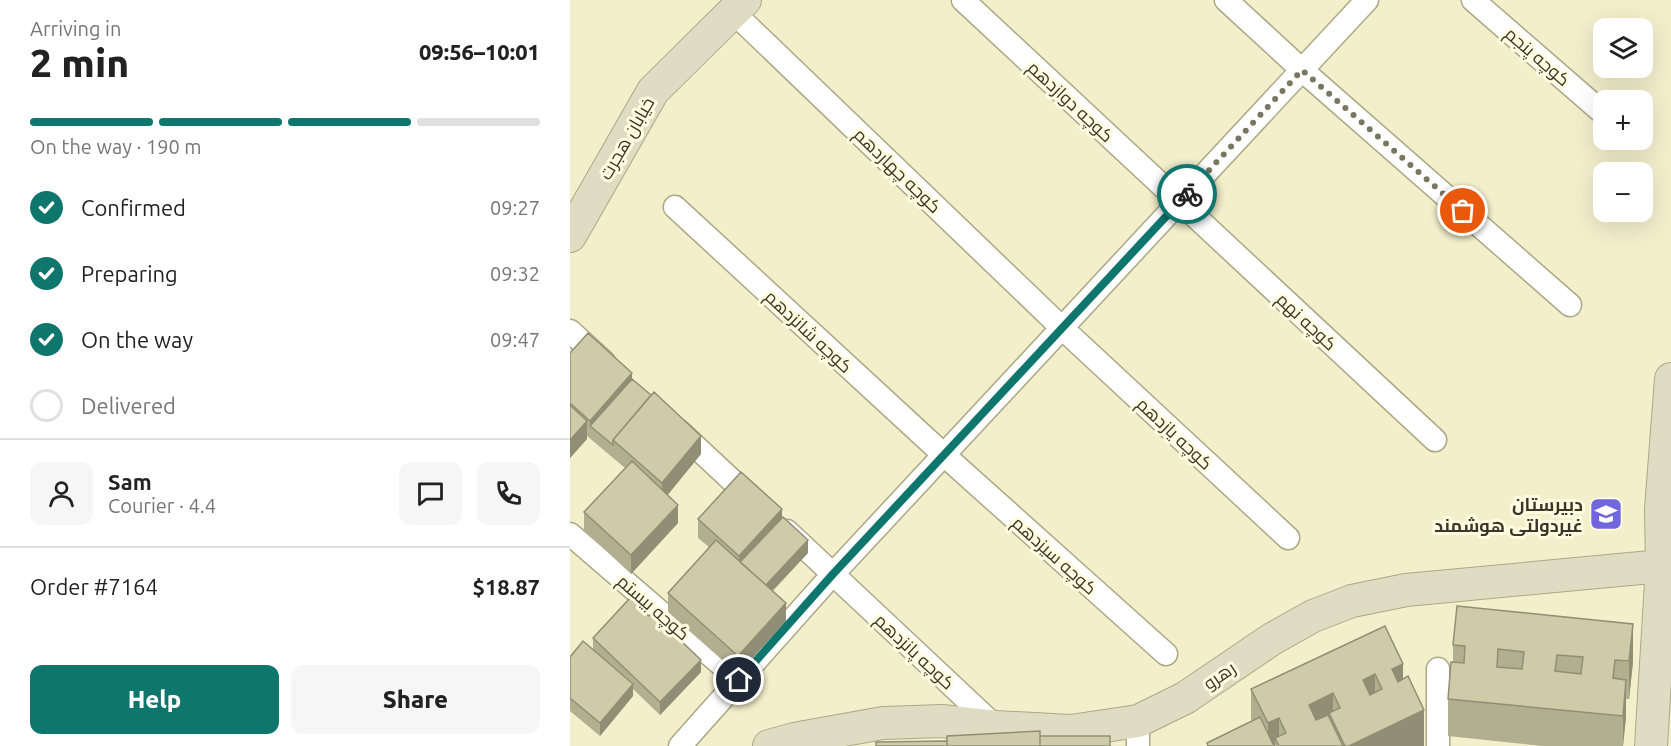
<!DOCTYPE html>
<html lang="en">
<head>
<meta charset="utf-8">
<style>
  body { margin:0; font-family:Ubuntu,Cairo,sans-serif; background:#f6f6f6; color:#222; height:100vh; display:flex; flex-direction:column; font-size:22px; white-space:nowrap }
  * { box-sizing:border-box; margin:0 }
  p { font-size:20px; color:#767676 }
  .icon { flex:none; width:33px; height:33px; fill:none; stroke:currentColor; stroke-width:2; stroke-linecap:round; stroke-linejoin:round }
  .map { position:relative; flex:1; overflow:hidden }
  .details { display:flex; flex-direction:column; background:#fff; width:570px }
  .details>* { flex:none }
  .buttons { position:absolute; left:1023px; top:18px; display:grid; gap:12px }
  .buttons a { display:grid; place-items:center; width:60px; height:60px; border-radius:12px; background:#fff; box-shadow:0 6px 24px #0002; font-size:30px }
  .pin { position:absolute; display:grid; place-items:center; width:51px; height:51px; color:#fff; margin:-26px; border:3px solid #fff; border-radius:50%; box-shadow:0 2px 6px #0007 }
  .courier { position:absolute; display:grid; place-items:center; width:60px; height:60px; margin:-30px; border:4px solid #0f766e; border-radius:50%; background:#fff; color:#222; box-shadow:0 2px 8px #0007 }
  .headline em { font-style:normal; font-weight:800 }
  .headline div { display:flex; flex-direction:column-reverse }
  .headline { display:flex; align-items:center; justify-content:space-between; height:102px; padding:0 30px }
  h1 { font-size:39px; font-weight:800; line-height:45px }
  .bar { display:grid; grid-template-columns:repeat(4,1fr); gap:9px 6px; align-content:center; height:72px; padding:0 30px }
  .bar i { height:8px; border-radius:4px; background:#e0e0e0 }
  .bar .active { background:#0f766e }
  .bar p { grid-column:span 4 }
  .line { display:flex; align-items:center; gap:15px; padding:0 30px; border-top:2px solid #e0e0e0 }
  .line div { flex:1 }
  .round { display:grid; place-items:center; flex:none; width:63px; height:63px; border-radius:12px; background:#f6f6f6 }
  ol { padding:0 30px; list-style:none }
  li { display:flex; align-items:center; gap:18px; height:66px }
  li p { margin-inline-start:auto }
  li .icon { padding:6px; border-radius:50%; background:#0f766e; color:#fff; stroke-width:4 }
  li:last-child { color:#767676 }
  li i { width:33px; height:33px; border:3px solid #e0e0e0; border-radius:50% }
  .primary-button { display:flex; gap:12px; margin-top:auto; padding:12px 30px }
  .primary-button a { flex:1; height:69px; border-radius:12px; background:#0f766e; color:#fff; font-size:24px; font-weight:800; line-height:69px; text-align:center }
  .primary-button a+a { background:#f6f6f6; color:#222 }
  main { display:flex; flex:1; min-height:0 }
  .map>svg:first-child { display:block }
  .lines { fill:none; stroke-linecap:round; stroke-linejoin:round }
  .street-casing { stroke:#aba886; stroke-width:25 }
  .secondary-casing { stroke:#aba886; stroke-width:34 }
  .street { stroke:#fff; stroke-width:22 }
  .secondary { stroke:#e0dcc4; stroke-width:32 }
  .wall { fill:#b2af90 }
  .shaded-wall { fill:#918e76 }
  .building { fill:#cfcba8; stroke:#918e76; stroke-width:1.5; fill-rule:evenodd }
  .done { stroke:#797762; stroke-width:6; stroke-dasharray:0 10.8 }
  .route { stroke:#0f766e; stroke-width:8 }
  .labels { text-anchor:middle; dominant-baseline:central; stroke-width:6; stroke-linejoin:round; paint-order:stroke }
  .street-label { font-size:18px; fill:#383729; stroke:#fffcdf }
  .poi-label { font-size:18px; font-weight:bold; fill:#383729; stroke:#fffcdf; text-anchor:end }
</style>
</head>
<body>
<main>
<section class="details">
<div class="headline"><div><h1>2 min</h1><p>Arriving in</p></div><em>09:56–10:01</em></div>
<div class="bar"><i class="active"></i><i class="active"></i><i class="active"></i><i></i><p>On the way · 190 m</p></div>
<ol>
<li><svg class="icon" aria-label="check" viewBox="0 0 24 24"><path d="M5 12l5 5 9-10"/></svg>Confirmed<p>09:27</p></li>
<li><svg class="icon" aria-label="check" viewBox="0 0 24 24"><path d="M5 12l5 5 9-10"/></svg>Preparing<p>09:32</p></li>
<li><svg class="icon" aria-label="check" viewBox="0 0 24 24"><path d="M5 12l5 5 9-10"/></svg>On the way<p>09:47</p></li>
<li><i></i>Delivered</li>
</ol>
<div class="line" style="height:108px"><a class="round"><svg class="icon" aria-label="person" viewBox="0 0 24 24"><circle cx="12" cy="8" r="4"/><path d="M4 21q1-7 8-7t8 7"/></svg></a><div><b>Sam</b><p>Courier · 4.4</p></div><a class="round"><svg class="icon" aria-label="chat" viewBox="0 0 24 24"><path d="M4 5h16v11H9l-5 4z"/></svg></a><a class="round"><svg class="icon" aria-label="phone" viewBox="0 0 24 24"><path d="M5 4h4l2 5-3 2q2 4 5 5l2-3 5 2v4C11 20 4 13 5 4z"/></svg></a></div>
<div class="line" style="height:78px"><div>Order #7164</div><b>$18.87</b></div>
<div class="primary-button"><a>Help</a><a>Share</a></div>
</section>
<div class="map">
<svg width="1101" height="746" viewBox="0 0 1101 746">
  <rect width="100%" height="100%" fill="#f3efcb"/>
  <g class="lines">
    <defs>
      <path id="street" d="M 393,0 L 865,440
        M 656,0 L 732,70 L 1000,305
        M 903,0 L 1033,113
        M 163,12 L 492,328 L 718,538
        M 105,207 L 374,455 L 596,654
        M 0,331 L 34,362
        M 109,431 L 184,501
        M 217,531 L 426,727
        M 0,534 L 169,680
        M 568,721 L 568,746
        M 110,746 L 263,574 L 797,0
        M 868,746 L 868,669"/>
      <path id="secondary" d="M 0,236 L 83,91 L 175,0
        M 199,746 L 224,739 L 313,723 L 372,721 L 426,727 L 501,731 L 568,721 L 615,698 L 702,639 L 743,616 L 782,601 L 836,590 L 1092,566
        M 1081,746 L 1092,566 L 1091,509 L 1101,379"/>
    </defs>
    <!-- street casing -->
    <use href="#street" class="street-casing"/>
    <!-- secondary casing -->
    <use href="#secondary" class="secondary-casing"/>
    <!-- street -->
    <use href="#street" class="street"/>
    <!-- secondary -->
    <use href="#secondary" class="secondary"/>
  </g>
  <!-- wall -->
  <path class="wall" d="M 0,353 L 62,379 L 131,454 L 97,495 L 108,523 L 61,574 L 14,530 L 14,512 L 55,468 L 17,436 L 17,439 L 0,458 Z
    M 212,518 L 238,553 L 203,591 L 216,621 L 168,674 L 98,612 L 98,593 L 139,547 L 128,538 L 128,519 Z
    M 815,626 L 833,679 L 854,746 L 637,746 L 637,743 L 681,722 L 681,689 Z
    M 23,638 L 131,672 L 90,715 L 63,689 L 63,696 L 30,736 L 0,711 L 0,657 L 23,649 Z
    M 883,645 L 1063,662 L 1059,699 L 1056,699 L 1056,717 L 1053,746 L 972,746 L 878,736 L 878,699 L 883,662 Z"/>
  <!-- shaded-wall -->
  <path class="shaded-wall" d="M 62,373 L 62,391 L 20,426 L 20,421 Z
    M 17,421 L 17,439 L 0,458 L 0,440 Z
    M 131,436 L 131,454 L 92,502 L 92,483 Z
    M 108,505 L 108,523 L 61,574 L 61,555 Z
    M 212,509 L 212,528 L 169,574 L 169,556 Z
    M 238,540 L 238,553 L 195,598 L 195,586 Z
    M 216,603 L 216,621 L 168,674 L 168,656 Z
    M 1063,624 L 1063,662 L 1059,699 L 1059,661 Z
    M 131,660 L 131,672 L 90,715 L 90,702 Z
    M 833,664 L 833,702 L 822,669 Z
    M 805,674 L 805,712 L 793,680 Z
    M 1056,680 L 1056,717 L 1053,746 L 1053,716 Z
    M 63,684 L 63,696 L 30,736 L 30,723 Z
    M 763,693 L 763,721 L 759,713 L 759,733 L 739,743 L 739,705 Z
    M 854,710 L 854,746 L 779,746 Z
    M 709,718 L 709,746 L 705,738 L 705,746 L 698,746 L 698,723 Z"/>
  <!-- building -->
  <path class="building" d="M 18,333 L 62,373 L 20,421 L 0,403 L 0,353 Z
    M 62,379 L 81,395 L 43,440 L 43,445 L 20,426 Z
    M 84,392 L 131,436 L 92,483 L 43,440 Z
    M 0,405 L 17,421 L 0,440 Z
    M 62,461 L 108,505 L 61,555 L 14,512 Z
    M 171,472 L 212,509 L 169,556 L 128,519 Z
    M 213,517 L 238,540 L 196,585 L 170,562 Z
    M 146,540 L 216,603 L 168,656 L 98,593 Z
    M 60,598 L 79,616 L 82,613 L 131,660 L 90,702 L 23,638 Z
    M 887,606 L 1063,624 L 1059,661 L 1045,660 L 1043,678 L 1056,680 L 1053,716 L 878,699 L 881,662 L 894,663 L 895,646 L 883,645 ZM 928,649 L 954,652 L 952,669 L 927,667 ZM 987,655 L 1013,657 L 1011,674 L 985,671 Z
    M 815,626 L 833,664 L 822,669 L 828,682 L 838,676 L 854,710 L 779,746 L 775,746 L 759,713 L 770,708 L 763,693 L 739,705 L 746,720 L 758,715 L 773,746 L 709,746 L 705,738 L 716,733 L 709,718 L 698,723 L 681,689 ZM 805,674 L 812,689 L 800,695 L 793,680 Z
    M 13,641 L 63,684 L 30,723 L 0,698 L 0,657 Z
    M 690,717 L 704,746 L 638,746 L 637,743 Z
    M 470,731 L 470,746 L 377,746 L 377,736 Z
    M 470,736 L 540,736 L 540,746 L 470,746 Z
    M 377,741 L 377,746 L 306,746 L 306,742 Z"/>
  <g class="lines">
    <!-- done -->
    <path class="done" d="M 617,194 L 732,70 L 893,211"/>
    <!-- route -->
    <path class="route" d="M 169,680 L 263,574 L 617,194"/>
  </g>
  <!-- icons -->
  <defs>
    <symbol id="school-square" viewBox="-11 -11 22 22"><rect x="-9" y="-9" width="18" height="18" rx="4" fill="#6f66e0" stroke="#fffcdf"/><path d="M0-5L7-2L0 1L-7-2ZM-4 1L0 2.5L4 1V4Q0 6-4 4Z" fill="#fff"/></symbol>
  </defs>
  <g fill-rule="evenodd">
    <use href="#school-square" x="1017" y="495" width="38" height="38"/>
  </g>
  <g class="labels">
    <!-- street labels -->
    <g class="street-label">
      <text transform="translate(968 56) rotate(41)">کوچه پنجم</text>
      <text transform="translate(501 101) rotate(43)">کوچه دوازدهم</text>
      <text transform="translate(56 138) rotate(-60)">خیابان هجرت</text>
      <text transform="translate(328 170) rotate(44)">کوچه چهاردهم</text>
      <text transform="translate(737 321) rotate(43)">کوچه نهم</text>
      <text transform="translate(239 331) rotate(43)">کوچه شانزدهم</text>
      <text transform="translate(605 433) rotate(43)">کوچه یازدهم</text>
      <text transform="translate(485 555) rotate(42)">کوچه سیزدهم</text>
      <text transform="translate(84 607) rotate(41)">کوچه بیستم</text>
      <text transform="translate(345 651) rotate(43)">کوچه پانزدهم</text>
      <text transform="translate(649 675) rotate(-34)">رهرو</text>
    </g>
    <!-- poi labels -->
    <g class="poi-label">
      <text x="1013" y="504">دبیرستان<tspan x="1013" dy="21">غیردولتی هوشمند</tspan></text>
    </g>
  </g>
</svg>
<div class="buttons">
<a><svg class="icon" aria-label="layers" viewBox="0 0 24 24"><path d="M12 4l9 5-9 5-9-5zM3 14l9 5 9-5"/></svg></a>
<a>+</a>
<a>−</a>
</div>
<div class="pin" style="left:893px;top:211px;background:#ea580c"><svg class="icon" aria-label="bag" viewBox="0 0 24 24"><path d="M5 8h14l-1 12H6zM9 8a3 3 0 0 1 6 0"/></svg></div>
<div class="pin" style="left:169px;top:680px;background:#1f2937"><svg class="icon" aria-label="home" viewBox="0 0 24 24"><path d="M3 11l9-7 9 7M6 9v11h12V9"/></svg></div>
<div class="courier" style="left:617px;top:194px"><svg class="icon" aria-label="bike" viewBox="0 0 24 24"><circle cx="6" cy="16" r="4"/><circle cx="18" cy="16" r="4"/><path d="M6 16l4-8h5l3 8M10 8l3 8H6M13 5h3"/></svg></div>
</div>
</main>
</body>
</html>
